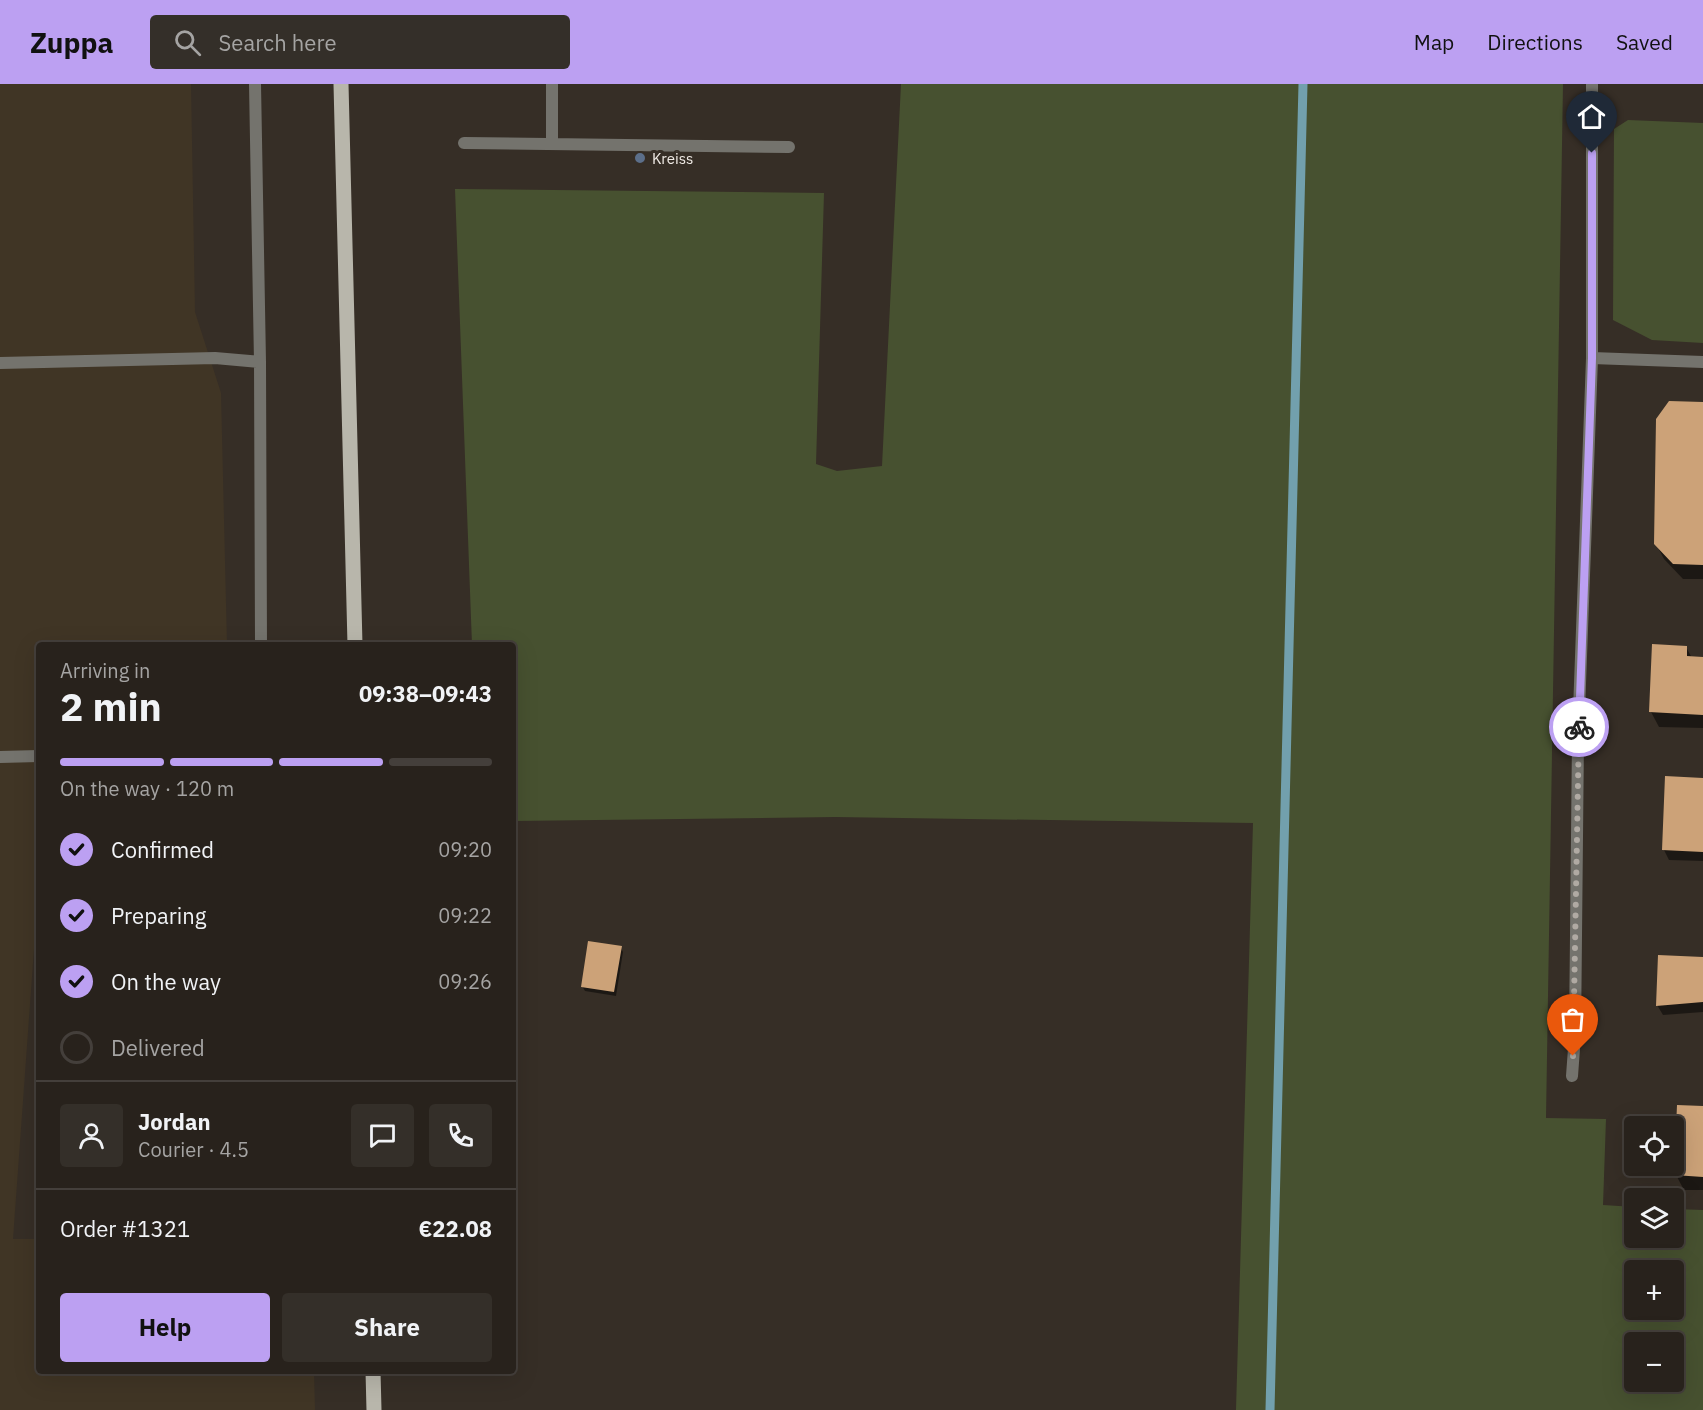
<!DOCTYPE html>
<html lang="en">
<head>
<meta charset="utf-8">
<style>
  body { margin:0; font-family:"IBM Plex Sans",sans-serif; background:#342f29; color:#f1f3f6; height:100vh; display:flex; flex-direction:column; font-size:22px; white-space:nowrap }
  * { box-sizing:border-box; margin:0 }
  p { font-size:20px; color:#a5a4a3 }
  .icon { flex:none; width:33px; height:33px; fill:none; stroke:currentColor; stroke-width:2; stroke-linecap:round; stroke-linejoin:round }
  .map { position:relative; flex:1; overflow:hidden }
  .sheet { position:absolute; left:36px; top:558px; width:480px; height:732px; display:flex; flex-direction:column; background:#28221c; border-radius:6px; box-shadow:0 6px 24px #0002,0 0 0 2px #443f3b }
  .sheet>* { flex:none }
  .tools { position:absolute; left:1624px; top:1032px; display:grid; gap:12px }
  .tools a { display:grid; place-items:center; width:60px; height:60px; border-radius:6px; background:#28221c; box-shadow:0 6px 24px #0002,0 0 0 2px #443f3b; font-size:30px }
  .pin { position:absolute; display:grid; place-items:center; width:51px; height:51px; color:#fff; margin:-62px -26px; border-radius:50% 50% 50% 0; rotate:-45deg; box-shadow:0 0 6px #0007 }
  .pin .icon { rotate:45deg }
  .courier { position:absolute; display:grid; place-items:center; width:60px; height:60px; margin:-30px; border:4px solid #bca0f2; border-radius:50%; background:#fff; color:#222; box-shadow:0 2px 8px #0007 }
  .head em { font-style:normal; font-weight:800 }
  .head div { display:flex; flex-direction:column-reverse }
  .head { display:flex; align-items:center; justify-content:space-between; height:102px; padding:0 24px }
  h1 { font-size:39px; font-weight:800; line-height:45px }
  .bar { display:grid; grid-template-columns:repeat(4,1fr); gap:9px 6px; align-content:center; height:72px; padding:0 24px }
  .bar i { height:8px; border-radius:4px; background:#443f3b }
  .bar .selected { background:#bca0f2 }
  .bar p { grid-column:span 4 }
  .line { display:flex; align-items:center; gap:15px; padding:0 24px; border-top:2px solid #443f3b }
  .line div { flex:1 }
  .round { display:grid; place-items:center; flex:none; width:63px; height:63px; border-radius:6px; background:#342f29 }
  ol { padding:0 24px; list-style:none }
  li { display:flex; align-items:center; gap:18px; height:66px }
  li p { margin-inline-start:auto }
  li .icon { padding:6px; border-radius:50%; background:#bca0f2; color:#111; stroke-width:4 }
  li:last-child { color:#a5a4a3 }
  li i { width:33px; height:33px; border:3px solid #443f3b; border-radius:50% }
  .action { display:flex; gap:12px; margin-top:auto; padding:12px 24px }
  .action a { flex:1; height:69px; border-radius:6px; background:#bca0f2; color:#111; font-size:24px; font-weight:800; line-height:69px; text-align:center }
  .action a+a { background:#342f29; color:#f1f3f6 }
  header { display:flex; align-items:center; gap:36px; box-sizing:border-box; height:84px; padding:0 30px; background:#bca0f2; color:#111 }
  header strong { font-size:28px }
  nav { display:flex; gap:33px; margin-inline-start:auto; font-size:21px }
  .search { width:420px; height:54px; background:#342f29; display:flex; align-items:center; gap:15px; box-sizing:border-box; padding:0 21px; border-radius:6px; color:#a5a4a3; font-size:22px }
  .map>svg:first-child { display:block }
  .industrial { fill:#403525 }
  .green { fill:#475130; fill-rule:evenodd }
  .shadow { fill:#0007 }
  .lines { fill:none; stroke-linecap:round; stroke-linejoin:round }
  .stream { stroke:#72a0ad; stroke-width:9 }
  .building { fill:#cca278 }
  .service { stroke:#74736d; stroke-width:12 }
  .minor { stroke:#74736d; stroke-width:12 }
  .primary { stroke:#b8b6ab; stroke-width:15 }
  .done { stroke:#b0aaa3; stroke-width:6; stroke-dasharray:0 10.8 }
  .route { stroke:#bca0f2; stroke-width:8 }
  .service-dot { fill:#5c6f8a; stroke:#362e26; stroke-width:2 }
  .labels { text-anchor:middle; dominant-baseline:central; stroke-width:6; stroke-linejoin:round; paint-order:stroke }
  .poi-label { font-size:15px; fill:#f1ece7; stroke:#362e26; text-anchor:start }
</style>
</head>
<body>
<header>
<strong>Zuppa</strong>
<div class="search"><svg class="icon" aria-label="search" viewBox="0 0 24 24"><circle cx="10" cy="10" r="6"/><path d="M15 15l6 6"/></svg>Search here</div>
<nav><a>Map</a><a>Directions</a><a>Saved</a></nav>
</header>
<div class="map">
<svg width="1703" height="1326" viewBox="0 0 1703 1326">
  <rect width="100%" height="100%" fill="#362e26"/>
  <!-- industrial -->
  <path class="industrial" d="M 0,0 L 191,0 L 195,228 L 221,309 L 227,561 L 39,561 L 39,796 L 13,1155 L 39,1155 L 39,1287 L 314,1287 L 315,1326 L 0,1326 Z"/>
  <!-- green -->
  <path class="green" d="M 901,0 L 1563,0 L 1546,1034 L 1606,1035 L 1603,1121 L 1635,1123 L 1635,1154 L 1674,1154 L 1674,1125 L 1703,1126 L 1703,1326 L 1236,1326 L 1253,739 L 835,733 L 513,737 L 513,561 L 472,561 L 455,105 L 824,109 L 816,380 L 837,387 L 882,382 ZM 1635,1186 L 1674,1186 L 1674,1226 L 1635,1226 ZM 1635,1258 L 1674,1258 L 1674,1298 L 1635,1298 Z
    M 1628,36 L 1703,39 L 1703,259 L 1652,256 L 1613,236 L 1614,45 Z"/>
  <!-- shadow -->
  <path class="shadow" d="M 1703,319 L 1703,495 L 1683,495 L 1664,475 L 1656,460 Z
    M 1686,563 L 1692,574 L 1703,574 L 1703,644 L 1659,643 L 1651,628 Z
    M 1666,694 L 1703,695 L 1703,777 L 1669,776 L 1664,766 Z
    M 621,864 L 623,868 L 616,912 L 585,907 L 582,902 Z
    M 1703,874 L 1703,928 L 1663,931 L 1657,921 Z
    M 1703,1023 L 1703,1106 L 1684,1106 L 1676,1091 Z"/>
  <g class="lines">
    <!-- stream -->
    <path class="stream" d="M 1270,1326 L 1303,0"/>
  </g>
  <!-- building -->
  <path class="building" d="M 1669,317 L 1703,318 L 1703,481 L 1673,480 L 1654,460 L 1656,335 Z
    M 1652,560 L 1687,562 L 1687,572 L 1703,573 L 1703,631 L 1649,628 Z
    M 1665,692 L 1703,694 L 1703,768 L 1662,766 Z
    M 588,857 L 622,862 L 614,908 L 581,903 Z
    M 1658,871 L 1703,873 L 1703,918 L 1656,922 Z
    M 1677,1021 L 1703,1022 L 1703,1093 L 1674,1091 Z"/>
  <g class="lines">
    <!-- service -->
    <path class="service" d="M 255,0 L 260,278 L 261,561
      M 464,59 L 789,63
      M 552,60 L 552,0
      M 0,279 L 215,274 L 260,278
      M 0,673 L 39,672"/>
    <!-- minor -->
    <path class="minor" d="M 1592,274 L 1703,278
      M 1572,992 L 1575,951 L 1578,654 L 1592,274 L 1592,0"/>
    <!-- primary -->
    <path class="primary" d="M 341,0 L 355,561
      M 373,1287 L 374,1326"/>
  </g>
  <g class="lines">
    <!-- done -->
    <path class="done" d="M 1573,972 L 1579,643"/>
    <!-- route -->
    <path class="route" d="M 1579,643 L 1592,274 L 1592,69"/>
  </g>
  <!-- markers -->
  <circle class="service-dot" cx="640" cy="74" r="6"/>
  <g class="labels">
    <!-- poi labels -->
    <g class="poi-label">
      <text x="652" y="74">Kreiss</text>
    </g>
  </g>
</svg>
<div class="tools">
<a><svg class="icon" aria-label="locate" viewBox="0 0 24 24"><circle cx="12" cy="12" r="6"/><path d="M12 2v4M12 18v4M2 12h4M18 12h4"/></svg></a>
<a><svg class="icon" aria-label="layers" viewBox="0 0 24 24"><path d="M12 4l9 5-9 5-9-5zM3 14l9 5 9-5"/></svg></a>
<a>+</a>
<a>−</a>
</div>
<div class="pin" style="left:1573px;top:972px;background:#ea580c"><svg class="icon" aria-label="bag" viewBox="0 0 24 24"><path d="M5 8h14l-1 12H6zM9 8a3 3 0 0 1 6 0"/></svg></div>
<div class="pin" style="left:1592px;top:69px;background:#1f2937"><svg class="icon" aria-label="home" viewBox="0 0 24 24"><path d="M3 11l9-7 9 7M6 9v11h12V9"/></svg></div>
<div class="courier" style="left:1579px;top:643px"><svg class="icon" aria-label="bike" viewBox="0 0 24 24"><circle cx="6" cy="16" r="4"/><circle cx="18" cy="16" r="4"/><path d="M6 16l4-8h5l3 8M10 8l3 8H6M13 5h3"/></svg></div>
<section class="sheet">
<div class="head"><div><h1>2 min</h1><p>Arriving in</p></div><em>09:38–09:43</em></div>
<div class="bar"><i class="selected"></i><i class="selected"></i><i class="selected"></i><i></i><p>On the way · 120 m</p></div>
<ol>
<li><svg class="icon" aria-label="check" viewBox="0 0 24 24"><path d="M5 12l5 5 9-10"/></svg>Confirmed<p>09:20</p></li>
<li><svg class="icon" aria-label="check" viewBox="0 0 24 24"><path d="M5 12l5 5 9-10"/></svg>Preparing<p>09:22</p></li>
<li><svg class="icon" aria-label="check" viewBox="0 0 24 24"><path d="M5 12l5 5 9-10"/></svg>On the way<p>09:26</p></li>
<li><i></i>Delivered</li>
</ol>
<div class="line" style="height:108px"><a class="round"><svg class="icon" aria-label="person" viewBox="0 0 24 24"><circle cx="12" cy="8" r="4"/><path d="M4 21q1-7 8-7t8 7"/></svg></a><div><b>Jordan</b><p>Courier · 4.5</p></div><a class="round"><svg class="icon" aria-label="chat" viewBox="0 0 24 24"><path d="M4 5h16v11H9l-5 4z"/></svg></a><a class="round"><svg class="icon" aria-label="phone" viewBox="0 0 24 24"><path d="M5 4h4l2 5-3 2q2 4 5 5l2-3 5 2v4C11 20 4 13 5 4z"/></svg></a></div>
<div class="line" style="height:78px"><div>Order #1321</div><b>€22.08</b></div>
<div class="action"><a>Help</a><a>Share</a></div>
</section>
</div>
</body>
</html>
